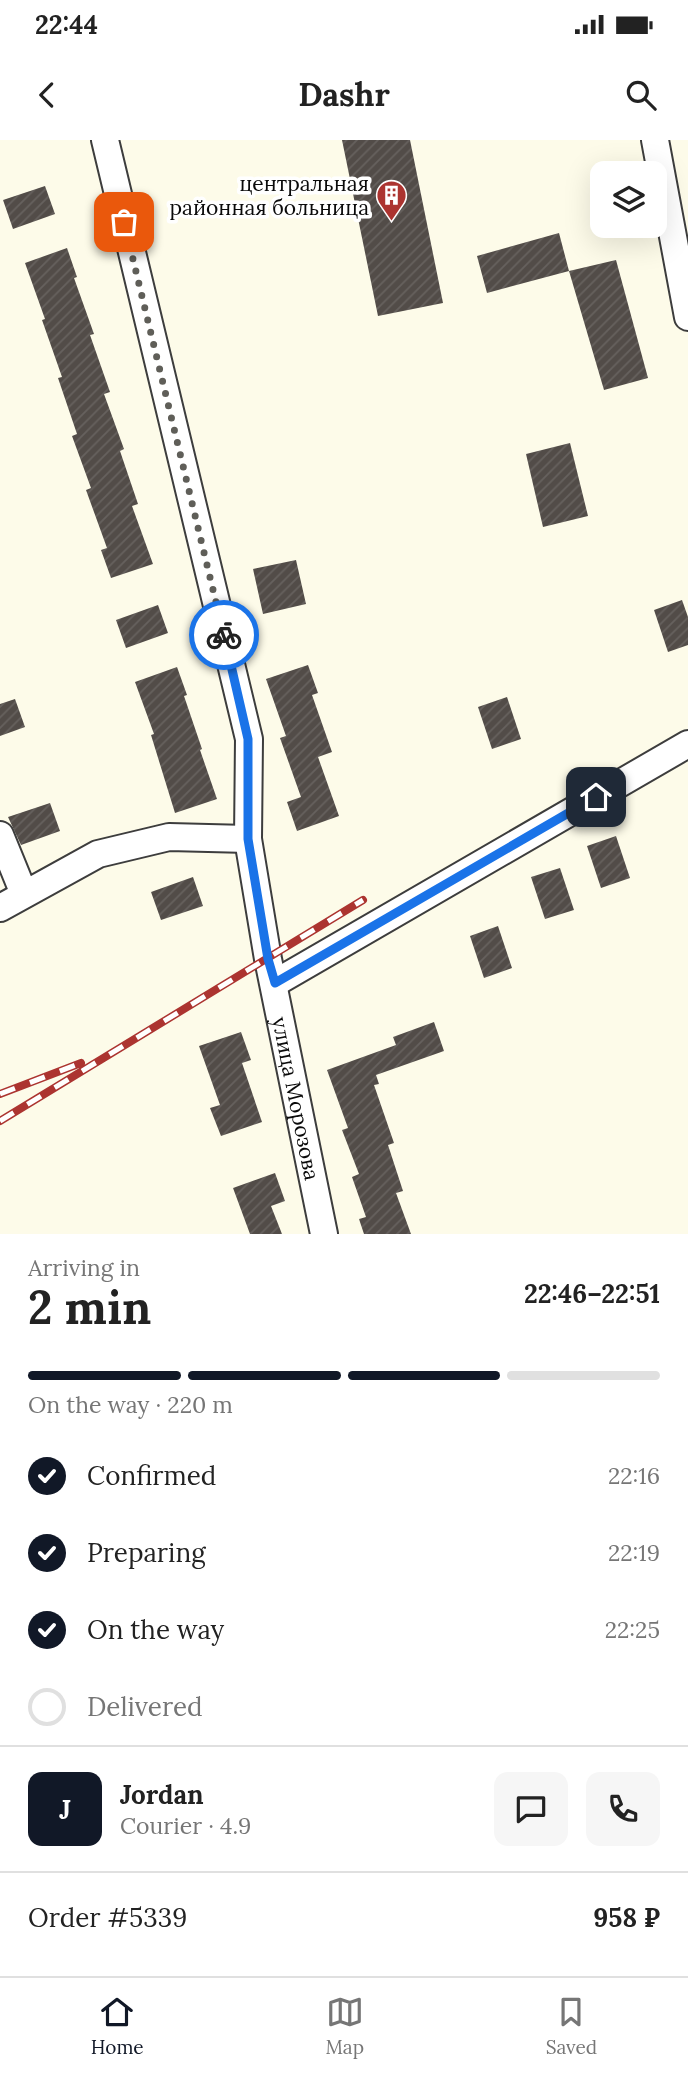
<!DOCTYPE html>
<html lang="en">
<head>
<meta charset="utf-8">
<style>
  body { margin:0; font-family:Lora,serif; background:#f6f6f6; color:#222; height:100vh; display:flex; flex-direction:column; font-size:26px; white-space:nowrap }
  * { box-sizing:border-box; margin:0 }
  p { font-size:23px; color:#767676 }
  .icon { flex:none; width:38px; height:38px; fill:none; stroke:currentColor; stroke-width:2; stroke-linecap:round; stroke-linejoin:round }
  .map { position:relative; height:1094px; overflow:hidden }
  .details { display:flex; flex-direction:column; background:#fff; flex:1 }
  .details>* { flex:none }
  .buttons { position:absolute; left:590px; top:21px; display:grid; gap:14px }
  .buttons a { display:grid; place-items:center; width:77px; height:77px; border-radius:14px; background:#fff; box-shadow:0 7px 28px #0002; font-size:35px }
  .pin { position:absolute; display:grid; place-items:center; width:60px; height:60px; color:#fff; margin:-30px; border-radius:14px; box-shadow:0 4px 10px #0006 }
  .courier { position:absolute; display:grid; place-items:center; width:70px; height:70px; margin:-35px; border:5px solid #1a73e8; border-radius:50%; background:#fff; color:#222; box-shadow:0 2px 9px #0007 }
  .head em { font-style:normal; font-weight:800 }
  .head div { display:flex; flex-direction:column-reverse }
  .head { display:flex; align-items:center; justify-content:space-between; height:119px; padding:0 28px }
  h1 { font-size:46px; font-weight:800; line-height:52px }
  .bar { display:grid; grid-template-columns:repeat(4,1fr); gap:10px 7px; align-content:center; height:84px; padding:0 28px }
  .bar i { height:9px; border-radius:5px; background:#e0e0e0 }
  .bar .on { background:#111827 }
  .bar p { grid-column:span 4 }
  .line { display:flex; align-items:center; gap:18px; padding:0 28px; border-top:2px solid #e0e0e0 }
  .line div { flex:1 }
  .round { display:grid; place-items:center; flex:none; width:74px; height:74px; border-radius:14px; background:#f6f6f6 }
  ol { padding:0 28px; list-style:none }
  li { display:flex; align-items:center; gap:21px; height:77px }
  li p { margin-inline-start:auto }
  li .icon { padding:7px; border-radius:50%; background:#111827; color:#fff; stroke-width:4 }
  li:last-child { color:#767676 }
  li i { width:38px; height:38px; border:4px solid #e0e0e0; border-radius:50% }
  .status { display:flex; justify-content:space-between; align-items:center; height:49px; padding:0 35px; background:#fff; direction:ltr }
  .status svg { height:19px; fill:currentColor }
  header { display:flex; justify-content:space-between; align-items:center; height:91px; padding:0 28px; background:#fff; font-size:32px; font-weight:800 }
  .tabs { display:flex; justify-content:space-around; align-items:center; height:98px; border-top:2px solid #e0e0e0; background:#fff; font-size:19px; color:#767676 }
  .tabs a { display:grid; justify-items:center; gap:4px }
  .tabs .on { color:#111827 }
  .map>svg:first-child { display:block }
  .building { fill:url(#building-hatch) }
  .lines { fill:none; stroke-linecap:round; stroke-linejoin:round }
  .minor-casing { stroke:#3d3d3d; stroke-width:30 }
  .minor { stroke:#fff; stroke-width:26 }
  .rail-casing { stroke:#ac3430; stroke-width:8 }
  .rail { stroke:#fff; stroke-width:5; stroke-dasharray:16; stroke-linecap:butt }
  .done { stroke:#5f5e58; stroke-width:7; stroke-dasharray:0 12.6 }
  .route { stroke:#1a73e8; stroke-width:9 }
  .labels { text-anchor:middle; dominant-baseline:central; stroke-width:7; stroke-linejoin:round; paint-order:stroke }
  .poi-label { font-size:21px; fill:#0a0a0a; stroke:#fff; text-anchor:end }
  .street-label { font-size:21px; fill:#0a0a0a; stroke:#fff }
</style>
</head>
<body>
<div class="status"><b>22:44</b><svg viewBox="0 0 49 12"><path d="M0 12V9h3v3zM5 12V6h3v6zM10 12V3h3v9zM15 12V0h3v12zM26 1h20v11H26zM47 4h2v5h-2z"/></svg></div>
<header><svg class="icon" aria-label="back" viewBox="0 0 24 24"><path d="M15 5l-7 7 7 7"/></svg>Dashr<svg class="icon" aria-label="search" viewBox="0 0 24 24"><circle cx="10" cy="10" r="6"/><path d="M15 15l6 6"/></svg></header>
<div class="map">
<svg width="688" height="1094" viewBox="0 0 688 1094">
  <defs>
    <pattern id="building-hatch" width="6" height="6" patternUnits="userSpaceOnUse" patternTransform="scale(1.75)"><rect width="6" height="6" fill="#524c48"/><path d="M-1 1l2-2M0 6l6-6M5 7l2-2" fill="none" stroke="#66615e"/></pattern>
  </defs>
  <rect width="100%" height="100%" fill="#fdfbe9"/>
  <!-- building -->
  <path class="building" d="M 342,0 L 410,0 L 443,163 L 378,176 Z
    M 45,46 L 55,74 L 13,89 L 3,60 Z
    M 559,93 L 569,131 L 487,153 L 477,116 Z
    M 67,108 L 77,137 L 74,138 L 94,194 L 90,195 L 110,252 L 104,254 L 124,309 L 120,311 L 138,364 L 132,366 L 153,424 L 111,438 L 101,410 L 107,408 L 86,350 L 91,348 L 72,296 L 77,294 L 58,238 L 62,237 L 42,180 L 45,179 L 25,123 Z
    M 616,120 L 648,238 L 604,250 L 569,131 Z
    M 570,303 L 588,376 L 543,387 L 526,314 Z
    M 296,420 L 306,464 L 263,474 L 253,429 Z
    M 682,460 L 688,477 L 688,505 L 668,512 L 654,470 Z
    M 158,465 L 168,493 L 126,508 L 116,480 Z
    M 308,525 L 318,553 L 312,555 L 332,612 L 318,617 L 339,676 L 297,691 L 287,662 L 301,657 L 280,598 L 286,596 L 266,539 Z
    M 177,527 L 187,555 L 184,556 L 202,609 L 200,610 L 217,659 L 175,673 L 151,595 L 154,594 L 135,542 Z
    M 507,557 L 521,599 L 492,609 L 478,567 Z
    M 15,559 L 25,587 L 0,596 L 0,564 Z
    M 50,663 L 60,691 L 21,705 L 8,677 Z
    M 616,696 L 630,738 L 601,748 L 587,706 Z
    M 560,728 L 574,770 L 545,779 L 531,737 Z
    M 193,737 L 203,766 L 161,780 L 151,752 Z
    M 498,786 L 512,828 L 484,838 L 470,796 Z
    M 434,882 L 444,911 L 376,935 L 379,944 L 374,945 L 394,1003 L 388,1005 L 403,1051 L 396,1053 L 411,1094 L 364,1094 L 359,1079 L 366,1077 L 352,1037 L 359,1034 L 342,990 L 348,988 L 327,930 L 396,905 L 393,897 Z
    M 241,892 L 251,920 L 242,923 L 262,982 L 221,996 L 210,968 L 220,965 L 199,906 Z
    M 275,1033 L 285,1061 L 271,1066 L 282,1094 L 250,1094 L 233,1048 Z"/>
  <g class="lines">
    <defs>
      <g id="minor">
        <path id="s1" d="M 105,0 L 249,599 L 248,699 L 268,819 L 324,1094"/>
        <path d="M 655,0 L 688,177"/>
        <path d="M 0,695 L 24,754"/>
        <path d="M 0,768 L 98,714 L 169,697 L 248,699"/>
        <path d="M 275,843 L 688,604"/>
      </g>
    </defs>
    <!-- minor casing -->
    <use href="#minor" class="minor-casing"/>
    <!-- minor -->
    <use href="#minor" class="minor"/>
    <defs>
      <path id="rail" d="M 0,954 L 81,923
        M 0,981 L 363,760"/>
    </defs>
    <!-- rail casing -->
    <use href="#rail" class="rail-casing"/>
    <!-- rail -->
    <use href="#rail" class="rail"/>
  </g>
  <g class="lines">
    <!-- done -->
    <path class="done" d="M 124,82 L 224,495"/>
    <!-- route -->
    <path class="route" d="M 224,495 L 248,599 L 248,699 L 268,819 L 275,843 L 596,657"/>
  </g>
  <!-- icons -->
  <defs>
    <symbol id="building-pin" viewBox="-11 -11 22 30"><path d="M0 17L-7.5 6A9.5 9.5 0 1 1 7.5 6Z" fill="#ac3430" stroke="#fff"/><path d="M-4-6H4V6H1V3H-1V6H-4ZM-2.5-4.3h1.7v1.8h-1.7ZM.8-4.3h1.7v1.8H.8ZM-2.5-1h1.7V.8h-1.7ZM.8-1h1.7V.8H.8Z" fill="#fff"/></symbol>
  </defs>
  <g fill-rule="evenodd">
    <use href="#building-pin" x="374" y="38" width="35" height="47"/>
  </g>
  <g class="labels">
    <!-- poi labels -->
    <g class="poi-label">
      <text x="369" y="43">центральная<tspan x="369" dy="24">районная больница</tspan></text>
    </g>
    <!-- street labels -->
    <g class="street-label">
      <text stroke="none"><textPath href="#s1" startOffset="980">улица Морозова</textPath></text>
    </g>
  </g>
</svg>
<div class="buttons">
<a><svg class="icon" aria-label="layers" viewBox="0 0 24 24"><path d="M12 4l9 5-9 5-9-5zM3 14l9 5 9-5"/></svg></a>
</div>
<div class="pin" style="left:124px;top:82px;background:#ea580c"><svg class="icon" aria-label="bag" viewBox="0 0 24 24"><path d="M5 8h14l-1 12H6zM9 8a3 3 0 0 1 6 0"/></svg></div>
<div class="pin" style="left:596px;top:657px;background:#1f2937"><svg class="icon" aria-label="home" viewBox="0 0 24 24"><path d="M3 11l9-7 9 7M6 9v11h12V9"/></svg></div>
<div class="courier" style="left:224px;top:495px"><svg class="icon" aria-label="bike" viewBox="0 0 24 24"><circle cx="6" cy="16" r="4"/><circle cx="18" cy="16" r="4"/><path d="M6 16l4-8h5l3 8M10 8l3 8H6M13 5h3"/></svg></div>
</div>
<section class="details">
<div class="head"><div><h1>2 min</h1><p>Arriving in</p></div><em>22:46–22:51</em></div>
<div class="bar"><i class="on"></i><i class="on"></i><i class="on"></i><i></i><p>On the way · 220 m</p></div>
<ol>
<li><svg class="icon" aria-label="check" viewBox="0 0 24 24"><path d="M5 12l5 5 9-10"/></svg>Confirmed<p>22:16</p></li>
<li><svg class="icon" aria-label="check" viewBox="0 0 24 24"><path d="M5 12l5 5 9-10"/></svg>Preparing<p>22:19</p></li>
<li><svg class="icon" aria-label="check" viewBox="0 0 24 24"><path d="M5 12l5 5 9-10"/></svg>On the way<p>22:25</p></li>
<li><i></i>Delivered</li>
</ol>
<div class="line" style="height:126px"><b class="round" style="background:#111827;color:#fff">J</b><div><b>Jordan</b><p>Courier · 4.9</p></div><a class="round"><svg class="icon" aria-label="chat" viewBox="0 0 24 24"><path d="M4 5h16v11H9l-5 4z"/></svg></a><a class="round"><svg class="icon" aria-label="phone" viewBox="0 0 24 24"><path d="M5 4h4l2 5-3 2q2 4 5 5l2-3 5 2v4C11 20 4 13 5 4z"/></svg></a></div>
<div class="line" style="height:91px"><div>Order #5339</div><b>958 ₽</b></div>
</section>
<nav class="tabs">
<a class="on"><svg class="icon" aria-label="home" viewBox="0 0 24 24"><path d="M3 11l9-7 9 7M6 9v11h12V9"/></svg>Home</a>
<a><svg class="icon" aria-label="map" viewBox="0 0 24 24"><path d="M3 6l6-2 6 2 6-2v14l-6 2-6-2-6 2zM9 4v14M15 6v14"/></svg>Map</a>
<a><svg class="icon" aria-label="saved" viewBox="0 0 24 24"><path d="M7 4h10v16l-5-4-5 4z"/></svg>Saved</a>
</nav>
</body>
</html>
